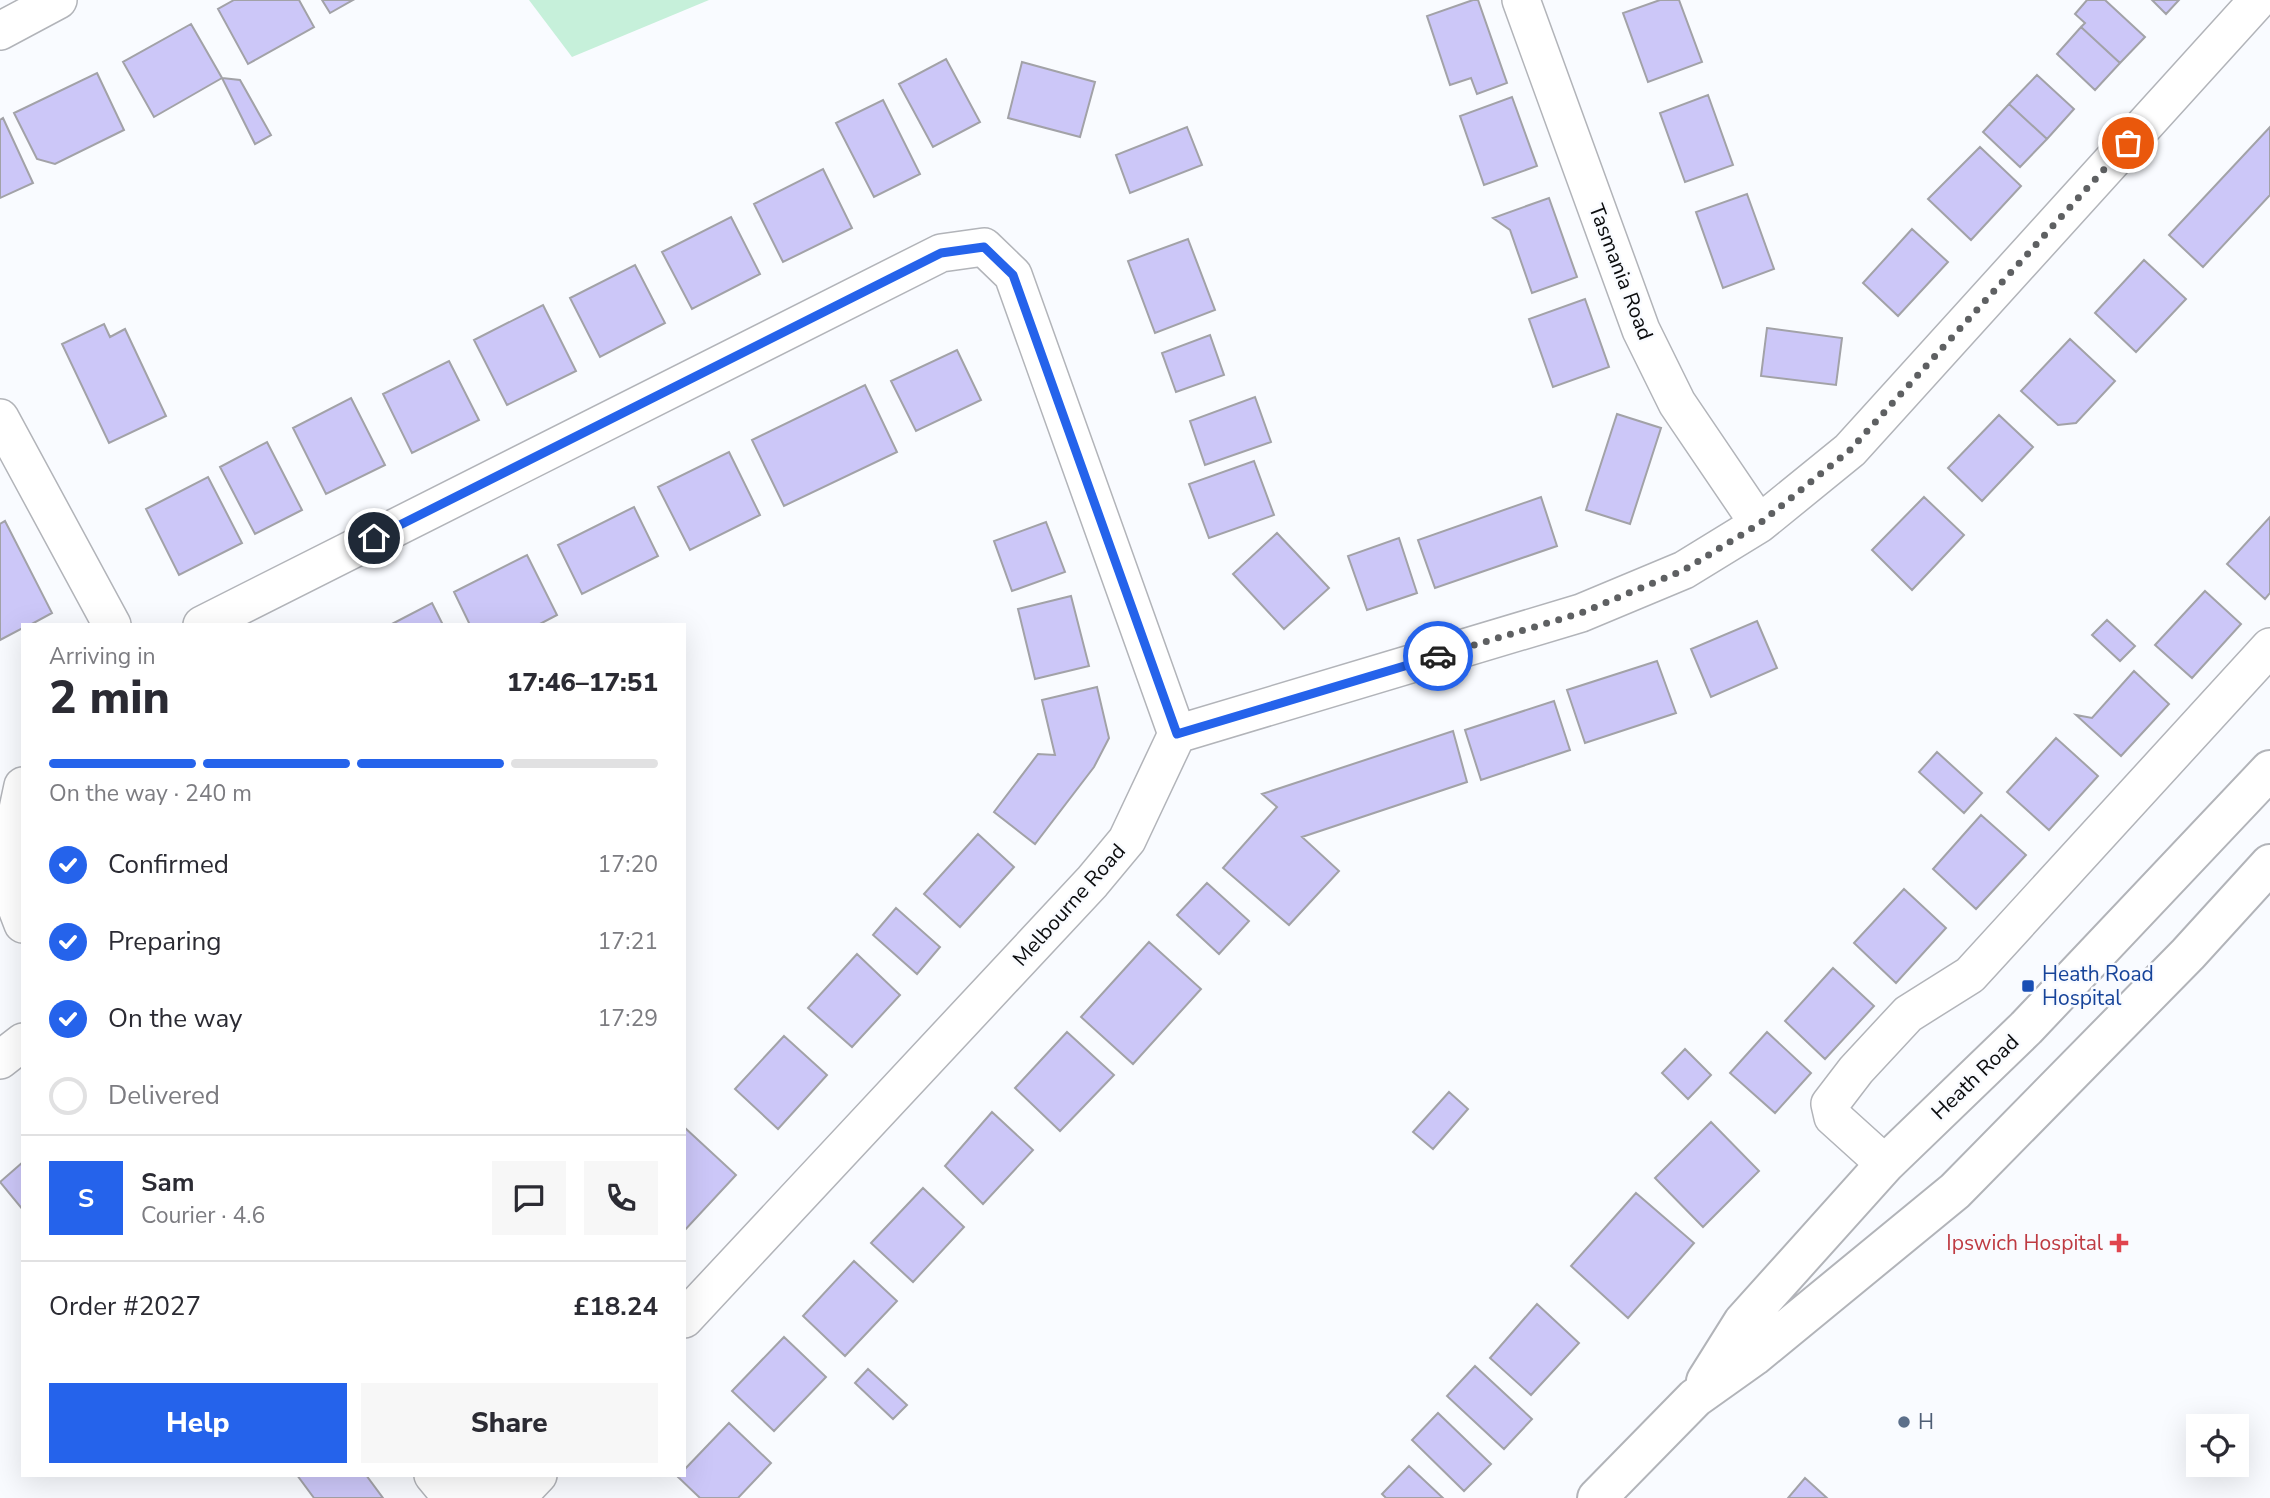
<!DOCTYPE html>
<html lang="en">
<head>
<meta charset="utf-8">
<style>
  body { margin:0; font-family:"Nunito Sans",sans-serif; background:#f7f7f7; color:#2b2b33; height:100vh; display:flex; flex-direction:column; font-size:26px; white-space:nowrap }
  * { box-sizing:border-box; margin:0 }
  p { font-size:23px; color:#7c7c81 }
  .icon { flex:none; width:38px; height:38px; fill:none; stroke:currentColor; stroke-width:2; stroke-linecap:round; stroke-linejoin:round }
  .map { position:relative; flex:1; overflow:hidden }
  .side { position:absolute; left:21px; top:623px; width:665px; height:854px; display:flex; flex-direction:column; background:#fff; border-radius:0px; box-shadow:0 7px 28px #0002 }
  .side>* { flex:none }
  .buttons { position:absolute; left:2186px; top:1414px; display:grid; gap:14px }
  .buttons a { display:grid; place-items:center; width:63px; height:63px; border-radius:0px; background:#fff; box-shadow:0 7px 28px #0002; font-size:35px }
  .pin { position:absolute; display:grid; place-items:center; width:60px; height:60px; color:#fff; margin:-30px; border:4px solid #fff; border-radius:50%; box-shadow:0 2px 7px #0007 }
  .courier { position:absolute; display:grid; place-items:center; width:70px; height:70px; margin:-35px; border:5px solid #2563eb; border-radius:50%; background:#fff; color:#222; box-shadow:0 2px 9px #0007 }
  .overview em { font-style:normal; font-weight:800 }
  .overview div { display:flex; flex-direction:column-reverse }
  .overview { display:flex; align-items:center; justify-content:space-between; height:119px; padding:0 28px }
  h1 { font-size:46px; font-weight:800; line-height:52px }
  .bar { display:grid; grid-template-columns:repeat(4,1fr); gap:10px 7px; align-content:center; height:84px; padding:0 28px }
  .bar i { height:9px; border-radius:5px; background:#e1e1e2 }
  .bar .current { background:#2563eb }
  .bar p { grid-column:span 4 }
  .line { display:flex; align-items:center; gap:18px; padding:0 28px; border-top:2px solid #e1e1e2 }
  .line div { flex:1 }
  .round { display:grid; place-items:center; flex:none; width:74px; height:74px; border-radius:0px; background:#f7f7f7 }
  ol { padding:0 28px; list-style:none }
  li { display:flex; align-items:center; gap:21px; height:77px }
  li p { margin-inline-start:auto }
  li .icon { padding:7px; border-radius:50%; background:#2563eb; color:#fff; stroke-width:4 }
  li:last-child { color:#7c7c81 }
  li i { width:38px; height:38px; border:4px solid #e1e1e2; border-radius:50% }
  .action { display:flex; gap:14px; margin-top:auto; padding:14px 28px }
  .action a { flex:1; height:80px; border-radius:0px; background:#2563eb; color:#fff; font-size:28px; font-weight:800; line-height:80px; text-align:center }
  .action a+a { background:#f7f7f7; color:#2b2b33 }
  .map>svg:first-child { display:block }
  .green { fill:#c6f0da }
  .building { fill:#ccc7f8; stroke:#a2a2a7; stroke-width:2 }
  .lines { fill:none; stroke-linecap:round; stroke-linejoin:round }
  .minor-casing { stroke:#b2b4b9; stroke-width:40 }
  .primary-casing { stroke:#b2b4b9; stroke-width:42 }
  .minor { stroke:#fff; stroke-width:37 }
  .primary { stroke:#fff; stroke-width:38 }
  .done { stroke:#5e6062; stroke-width:7; stroke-dasharray:0 12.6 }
  .route { stroke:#2563eb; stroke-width:9 }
  .transit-dot { fill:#1a4fb4; stroke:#f9fbff; stroke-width:2.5 }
  .health-dot { fill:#e0444e; stroke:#f9fbff; stroke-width:2.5 }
  .service-dot { fill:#5c6f8a; stroke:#f9fbff; stroke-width:2.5 }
  .labels { text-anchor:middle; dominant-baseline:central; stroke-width:5; stroke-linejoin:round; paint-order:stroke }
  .street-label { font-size:21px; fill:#0b0c0d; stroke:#f9fbff }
  .transit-label { font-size:21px; fill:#164399; stroke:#f9fbff; text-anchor:start }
  .health-label { font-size:21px; fill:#be3a42; stroke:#f9fbff; text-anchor:end }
  .service-label { font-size:21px; fill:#4e5e75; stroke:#f9fbff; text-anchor:start }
</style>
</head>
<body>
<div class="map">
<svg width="2270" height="1498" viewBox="0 0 2270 1498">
  <rect width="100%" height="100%" fill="#f9fbff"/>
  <!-- green -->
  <path class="green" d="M 529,0 L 709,0 L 572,57 Z"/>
  <!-- building -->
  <path class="building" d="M 234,0 L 299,0 L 314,27 L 248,64 L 218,9 Z
    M 322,0 L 353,0 L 330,13 Z
    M 1473,0 L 1478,0 L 1507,83 L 1477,94 L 1471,78 L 1450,85 L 1427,16 Z
    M 1660,0 L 1679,0 L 1702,62 L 1648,82 L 1623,13 Z
    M 2087,0 L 2105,0 L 2145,37 L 2120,63 L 2081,27 L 2085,23 L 2075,14 Z
    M 2152,0 L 2179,0 L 2166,14 Z
    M 191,24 L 222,78 L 154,117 L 123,62 Z
    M 2081,27 L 2120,63 L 2095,90 L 2057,54 Z
    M 946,59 L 980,122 L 933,147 L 899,84 Z
    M 1022,62 L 1095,82 L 1080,137 L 1008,118 Z
    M 97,73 L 124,130 L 55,164 L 37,159 L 14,113 Z
    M 2037,75 L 2074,109 L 2047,139 L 2009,104 Z
    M 222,78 L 240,80 L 271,135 L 255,144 Z
    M 1708,95 L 1733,165 L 1685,182 L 1660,113 Z
    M 1512,97 L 1537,166 L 1484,185 L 1460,116 Z
    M 883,100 L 920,174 L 874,197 L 836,123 Z
    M 2009,104 L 2047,139 L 2020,167 L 1983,132 Z
    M 3,118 L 33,183 L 0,198 L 0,120 Z
    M 1187,127 L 1202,165 L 1130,193 L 1116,155 Z
    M 2270,127 L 2270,195 L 2203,267 L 2169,235 Z
    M 1980,147 L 2021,186 L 1971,240 L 1928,199 Z
    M 823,169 L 852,228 L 783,262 L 754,204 Z
    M 1747,194 L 1774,269 L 1723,288 L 1696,212 Z
    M 1549,198 L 1577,277 L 1532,293 L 1510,230 L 1493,218 Z
    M 731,217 L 760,274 L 692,309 L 662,252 Z
    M 1912,229 L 1948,262 L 1898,316 L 1863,283 Z
    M 1188,239 L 1215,310 L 1155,333 L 1128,261 Z
    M 2144,260 L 2186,299 L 2136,352 L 2095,313 Z
    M 635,265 L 665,323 L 600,357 L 570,298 Z
    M 1585,299 L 1609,367 L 1553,387 L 1529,319 Z
    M 543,305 L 576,371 L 507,405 L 474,340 Z
    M 104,324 L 110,337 L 125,329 L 166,416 L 109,443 L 62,344 Z
    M 1767,328 L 1842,338 L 1836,385 L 1761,376 Z
    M 1210,335 L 1224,375 L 1176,392 L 1162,353 Z
    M 2070,339 L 2115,381 L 2076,423 L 2058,425 L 2021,391 Z
    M 957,350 L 981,400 L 916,431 L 891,381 Z
    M 449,361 L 479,420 L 412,453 L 383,394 Z
    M 865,385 L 897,452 L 784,506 L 752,440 Z
    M 1255,397 L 1271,442 L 1205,465 L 1190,421 Z
    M 351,398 L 385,465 L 326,494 L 293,428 Z
    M 1617,414 L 1661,428 L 1630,524 L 1586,510 Z
    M 1999,415 L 2033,447 L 1982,501 L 1948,468 Z
    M 267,442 L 302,510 L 255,534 L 220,467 Z
    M 729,452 L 760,515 L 690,550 L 658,487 Z
    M 1254,461 L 1274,515 L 1209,538 L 1189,484 Z
    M 208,477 L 242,543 L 179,575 L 146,509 Z
    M 1541,497 L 1557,546 L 1435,588 L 1418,540 Z
    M 1924,497 L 1964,535 L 1912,590 L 1872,550 Z
    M 634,507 L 658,556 L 582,594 L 558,545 Z
    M 2270,517 L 2270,593 L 2265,599 L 2227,564 Z
    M 5,521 L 52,613 L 30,625 L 23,625 L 23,628 L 0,640 L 0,524 Z
    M 1046,522 L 1065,572 L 1012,591 L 994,541 Z
    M 1277,533 L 1329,588 L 1284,629 L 1233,574 Z
    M 1399,538 L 1417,593 L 1367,610 L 1348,556 Z
    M 527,555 L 557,615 L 538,625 L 470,625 L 454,592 Z
    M 2205,591 L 2241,624 L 2192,678 L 2155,645 Z
    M 1071,596 L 1089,666 L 1035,679 L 1018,609 Z
    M 432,603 L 443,625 L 390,625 Z
    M 2107,620 L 2135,646 L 2120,661 L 2092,635 Z
    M 1757,621 L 1777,668 L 1711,697 L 1691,649 Z
    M 1657,661 L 1676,713 L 1585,743 L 1567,690 Z
    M 2134,671 L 2169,704 L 2121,756 L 2076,715 L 2092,718 Z
    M 1097,687 L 1109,738 L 1094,767 L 1035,844 L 994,812 L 1038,754 L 1055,755 L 1042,700 Z
    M 1554,701 L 1570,750 L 1481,780 L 1465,730 Z
    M 1453,731 L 1467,782 L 1302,837 L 1339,871 L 1289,925 L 1223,868 L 1277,807 L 1262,794 Z
    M 2056,738 L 2098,776 L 2049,830 L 2007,792 Z
    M 1937,752 L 1982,793 L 1964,813 L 1919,772 Z
    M 1981,815 L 2026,855 L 1976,909 L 1933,869 Z
    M 978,834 L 1014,867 L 960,927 L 924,894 Z
    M 1207,883 L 1249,921 L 1219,954 L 1177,915 Z
    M 1904,889 L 1946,928 L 1896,983 L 1854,943 Z
    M 896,908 L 940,947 L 917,974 L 873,935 Z
    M 1149,942 L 1201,989 L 1133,1064 L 1081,1017 Z
    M 857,954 L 900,995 L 852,1047 L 808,1008 Z
    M 1833,968 L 1874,1006 L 1825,1059 L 1785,1021 Z
    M 1067,1032 L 1114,1075 L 1060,1131 L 1015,1088 Z
    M 1767,1032 L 1811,1073 L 1775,1113 L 1730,1073 Z
    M 784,1036 L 827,1075 L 778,1129 L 735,1089 Z
    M 1685,1049 L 1711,1075 L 1688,1099 L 1662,1073 Z
    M 1449,1092 L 1468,1109 L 1433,1149 L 1413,1132 Z
    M 992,1112 L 1033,1150 L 983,1204 L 945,1166 Z
    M 1711,1122 L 1759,1171 L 1703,1227 L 1655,1178 Z
    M 684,1127 L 736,1175 L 684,1231 Z
    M 23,1162 L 23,1210 L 0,1182 Z
    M 923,1188 L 964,1227 L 913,1282 L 871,1243 Z
    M 1636,1193 L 1694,1243 L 1628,1318 L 1571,1266 Z
    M 854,1261 L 897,1301 L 845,1356 L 803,1316 Z
    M 1537,1304 L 1579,1343 L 1531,1395 L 1490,1358 Z
    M 784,1337 L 826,1377 L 774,1431 L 732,1391 Z
    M 1475,1366 L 1532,1419 L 1504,1449 L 1447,1396 Z
    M 868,1369 L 907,1405 L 893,1419 L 855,1383 Z
    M 1438,1413 L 1491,1464 L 1464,1491 L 1412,1440 Z
    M 729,1423 L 771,1463 L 738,1498 L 700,1498 L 678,1477 L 684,1475 L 684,1470 Z
    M 1409,1466 L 1443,1498 L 1386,1498 L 1382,1494 Z
    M 297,1475 L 366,1475 L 383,1498 L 314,1498 Z
    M 1805,1478 L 1827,1498 L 1788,1498 Z"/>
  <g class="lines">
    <defs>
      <path id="minor" d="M 1521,0 L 1641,330 L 1677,403 L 1759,524
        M 0,31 L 58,0
        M 0,418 L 112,625
        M 202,625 L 941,253 L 984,247 L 1013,275 L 1177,734 L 1127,840 L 1092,882 L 684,1319
        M 1177,734 L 1581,613 L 1684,570 L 1759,524 L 1850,450 L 2258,0
        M 23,786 L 12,837 L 11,893 L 23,924
        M 0,1060 L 23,1042
        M 1885,1164 L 1833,1117 L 1830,1104 L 1856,1070 L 1908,1014 L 1970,975 L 2270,647
        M 433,1475 L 452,1498
        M 456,1498 C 475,1482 495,1483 514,1498
        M 516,1498 L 538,1475"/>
      <path id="primary" d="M 1706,1381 L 1743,1322 L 1885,1164 L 2026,1028 L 2270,770
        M 1597,1498 L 1695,1398 L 1754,1356 L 1955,1191 L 2188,954 L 2270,864"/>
    </defs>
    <!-- minor casing -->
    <use href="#minor" class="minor-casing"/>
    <!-- primary casing -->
    <use href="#primary" class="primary-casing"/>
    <!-- minor -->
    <use href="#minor" class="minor"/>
    <!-- primary -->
    <use href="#primary" class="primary"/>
  </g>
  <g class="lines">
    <!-- done -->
    <path class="done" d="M 1438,656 L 1581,613 L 1684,570 L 1759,524 L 1850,450 L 2128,143"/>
    <!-- route -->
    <path class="route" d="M 374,538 L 941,253 L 984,247 L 1013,275 L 1177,734 L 1438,656"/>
  </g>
  <!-- markers -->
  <rect class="transit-dot" x="2021" y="979" width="14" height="14" rx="3.5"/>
  <path class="health-dot" d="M2115.5 1232.5h7v7h7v7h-7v7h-7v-7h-7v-7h7z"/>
  <circle class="service-dot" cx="1904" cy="1422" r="7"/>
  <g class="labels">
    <!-- street labels -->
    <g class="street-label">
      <text transform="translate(1621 272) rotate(69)">Tasmania Road</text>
      <text transform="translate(1069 905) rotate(-48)">Melbourne Road</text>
      <text transform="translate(1975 1077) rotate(-44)">Heath Road</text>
    </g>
    <!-- transit labels -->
    <g class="transit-label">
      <text x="2042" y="974">Heath Road<tspan x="2042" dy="24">Hospital</tspan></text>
    </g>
    <!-- health labels -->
    <g class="health-label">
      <text x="2103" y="1243">Ipswich Hospital</text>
    </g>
    <!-- service labels -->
    <g class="service-label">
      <text x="1918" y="1422">H</text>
    </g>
  </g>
</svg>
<div class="buttons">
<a><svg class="icon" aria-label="locate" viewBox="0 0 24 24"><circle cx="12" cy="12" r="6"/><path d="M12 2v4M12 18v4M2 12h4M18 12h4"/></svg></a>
</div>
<div class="pin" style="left:2128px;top:143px;background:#ea580c"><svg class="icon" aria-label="bag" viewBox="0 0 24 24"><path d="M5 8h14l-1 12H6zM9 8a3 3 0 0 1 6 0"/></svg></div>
<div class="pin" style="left:374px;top:538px;background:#1f2937"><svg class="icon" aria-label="home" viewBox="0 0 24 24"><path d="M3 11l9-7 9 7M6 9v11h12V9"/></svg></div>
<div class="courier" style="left:1438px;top:656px"><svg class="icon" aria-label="car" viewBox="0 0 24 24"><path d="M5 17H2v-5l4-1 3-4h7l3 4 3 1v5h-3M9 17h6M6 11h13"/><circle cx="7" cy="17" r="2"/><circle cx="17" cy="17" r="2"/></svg></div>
<section class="side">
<div class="overview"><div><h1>2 min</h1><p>Arriving in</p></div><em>17:46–17:51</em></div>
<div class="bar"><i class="current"></i><i class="current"></i><i class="current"></i><i></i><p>On the way · 240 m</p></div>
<ol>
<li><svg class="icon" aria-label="check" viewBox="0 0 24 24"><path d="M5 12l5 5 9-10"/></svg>Confirmed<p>17:20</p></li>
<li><svg class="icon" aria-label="check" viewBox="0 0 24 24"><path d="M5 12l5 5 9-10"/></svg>Preparing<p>17:21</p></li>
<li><svg class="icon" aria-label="check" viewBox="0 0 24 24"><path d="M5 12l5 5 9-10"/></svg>On the way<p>17:29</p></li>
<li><i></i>Delivered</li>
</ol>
<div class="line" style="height:126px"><b class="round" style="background:#2563eb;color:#fff">S</b><div><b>Sam</b><p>Courier · 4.6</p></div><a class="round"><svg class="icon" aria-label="chat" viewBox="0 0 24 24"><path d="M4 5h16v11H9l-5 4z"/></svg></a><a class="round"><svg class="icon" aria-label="phone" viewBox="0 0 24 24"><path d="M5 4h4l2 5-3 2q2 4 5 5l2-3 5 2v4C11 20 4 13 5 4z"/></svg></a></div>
<div class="line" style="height:91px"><div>Order #2027</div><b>£18.24</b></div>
<div class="action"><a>Help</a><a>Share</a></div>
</section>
</div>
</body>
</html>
